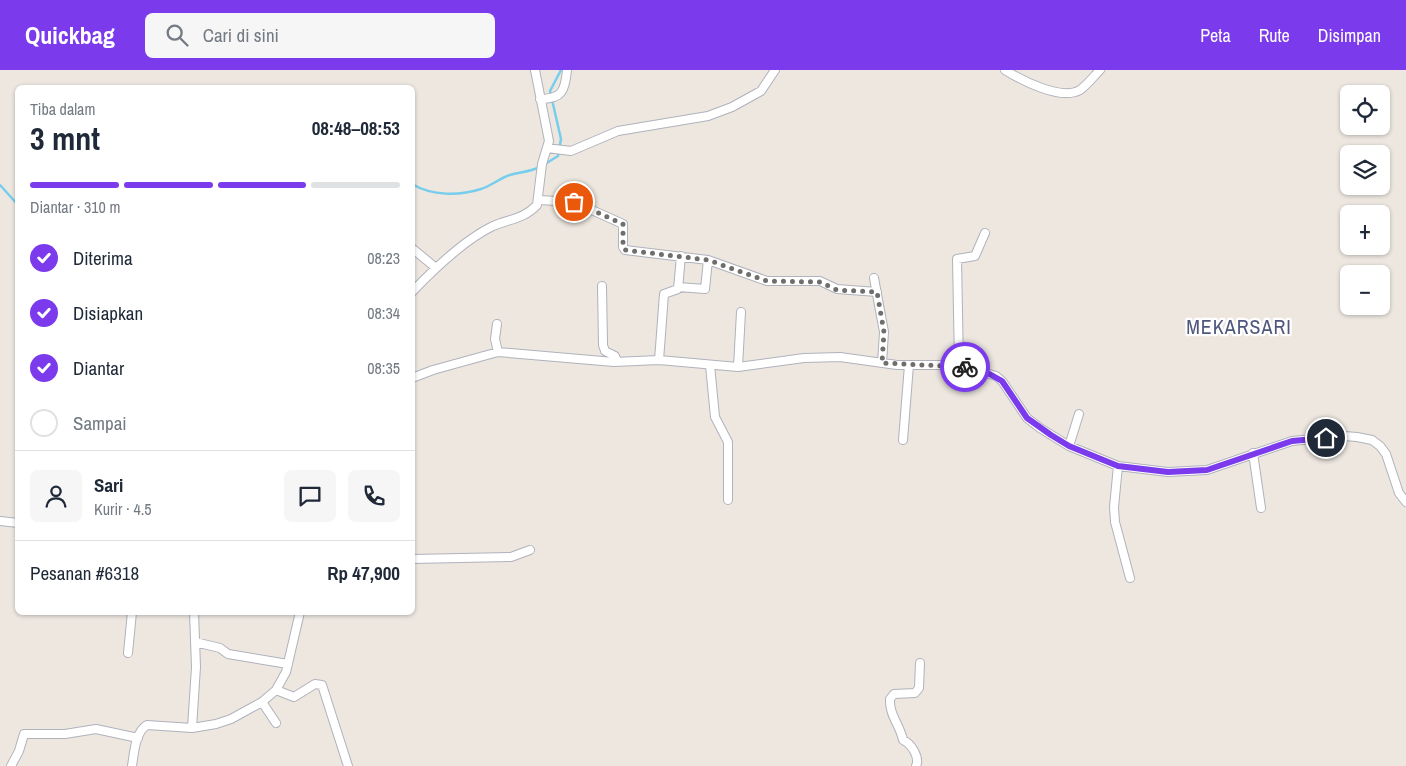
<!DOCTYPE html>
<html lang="id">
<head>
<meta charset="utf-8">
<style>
  body { margin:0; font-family:"Archivo Narrow",sans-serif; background:#f6f6f7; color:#1f2937; height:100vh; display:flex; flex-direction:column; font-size:19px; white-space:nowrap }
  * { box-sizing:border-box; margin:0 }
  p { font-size:16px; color:#747a83 }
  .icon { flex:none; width:28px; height:28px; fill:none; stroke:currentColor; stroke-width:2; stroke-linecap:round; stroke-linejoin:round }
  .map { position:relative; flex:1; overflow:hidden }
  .details { position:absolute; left:15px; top:15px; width:400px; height:530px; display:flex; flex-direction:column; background:#fff; border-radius:8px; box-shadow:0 1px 4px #0004 }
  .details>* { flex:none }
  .tools { position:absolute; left:1340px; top:15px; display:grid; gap:10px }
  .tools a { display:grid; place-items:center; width:50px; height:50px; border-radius:8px; background:#fff; box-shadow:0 1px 4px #0004; font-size:25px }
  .pin { position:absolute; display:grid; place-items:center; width:42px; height:42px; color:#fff; margin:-21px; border:2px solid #fff; border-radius:50%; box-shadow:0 1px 5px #0007 }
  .courier { position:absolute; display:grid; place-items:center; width:50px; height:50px; margin:-25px; border:4px solid #7c3aed; border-radius:50%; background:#fff; color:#222; box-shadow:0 1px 6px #0007 }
  .overview em { font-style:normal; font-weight:800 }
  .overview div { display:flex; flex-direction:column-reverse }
  .overview { display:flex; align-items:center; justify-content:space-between; height:85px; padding:0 15px }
  h1 { font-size:32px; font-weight:800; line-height:38px }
  .bar { display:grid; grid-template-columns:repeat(4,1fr); gap:8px 5px; align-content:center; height:60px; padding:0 15px }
  .bar i { height:6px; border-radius:4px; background:#e0e1e3 }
  .bar .current { background:#7c3aed }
  .bar p { grid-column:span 4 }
  .line { display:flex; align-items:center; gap:12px; padding:0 15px; border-top:1px solid #e0e1e3 }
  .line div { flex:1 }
  .round { display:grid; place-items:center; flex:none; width:52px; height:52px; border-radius:8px; background:#f6f6f7 }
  ol { padding:0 15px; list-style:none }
  li { display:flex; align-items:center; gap:15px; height:55px }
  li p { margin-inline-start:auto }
  li .icon { padding:5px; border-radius:50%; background:#7c3aed; color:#fff; stroke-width:4 }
  li:last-child { color:#747a83 }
  li i { width:28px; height:28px; border:2px solid #e0e1e3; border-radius:50% }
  header { display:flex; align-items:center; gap:30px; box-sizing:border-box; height:70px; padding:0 25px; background:#7c3aed; color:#fff }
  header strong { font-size:24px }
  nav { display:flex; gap:28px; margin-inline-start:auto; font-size:18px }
  .search { width:350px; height:45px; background:#f6f6f7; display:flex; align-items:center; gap:12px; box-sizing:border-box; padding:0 18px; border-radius:8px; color:#747a83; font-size:19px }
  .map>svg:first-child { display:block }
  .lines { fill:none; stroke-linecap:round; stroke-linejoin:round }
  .stream { stroke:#77ceec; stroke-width:2.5 }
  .street-casing { stroke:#b0b2bc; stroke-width:10 }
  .street { stroke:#fff; stroke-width:8 }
  .done { stroke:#706e6c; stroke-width:5; stroke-dasharray:0 9 }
  .route { stroke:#7c3aed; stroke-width:6 }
  .labels { text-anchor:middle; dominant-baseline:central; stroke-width:4.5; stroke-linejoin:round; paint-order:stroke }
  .quarter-label { font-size:20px; letter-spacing:1px; fill:#4e577c; stroke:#fff }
</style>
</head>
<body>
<header>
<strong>Quickbag</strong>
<div class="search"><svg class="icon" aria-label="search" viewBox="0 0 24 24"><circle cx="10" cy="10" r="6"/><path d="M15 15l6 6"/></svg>Cari di sini</div>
<nav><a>Peta</a><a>Rute</a><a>Disimpan</a></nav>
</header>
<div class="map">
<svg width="1406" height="696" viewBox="0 0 1406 696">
  <rect width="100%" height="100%" fill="#ede7e0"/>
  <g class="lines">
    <!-- stream -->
    <path class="stream" d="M 545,94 L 558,86 L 561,69 L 550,21 L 561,0
      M 412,114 C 432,126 459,126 481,119 C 491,116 500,108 510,105 C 521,102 529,102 540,97
      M 0,115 L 18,135"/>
    <defs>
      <path id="street" d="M 1005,0 C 1021,10 1061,31 1080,20 C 1087,15 1094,6 1100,0
        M 540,29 C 562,29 565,21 567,0
        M 547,78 L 571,81 L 618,61 L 708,46 L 732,37 L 761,21 L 775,0
        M 539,130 L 574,132 L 623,154 L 623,177 L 625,180 L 708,190 L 767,211 L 820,211 L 837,219 L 877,222
        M 413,179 L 436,198
        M 874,208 L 884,262 L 882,293
        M 602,216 L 603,275 L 605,281 L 615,286 L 617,292
        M 678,217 L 705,219 L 708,190
        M 412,222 C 434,199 464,170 493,156 C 509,149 524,149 537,135 L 542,94 L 549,71 L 535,0
        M 497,254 L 495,269 L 498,282
        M 659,290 L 664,224 L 678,219 L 681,186
        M 710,295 L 715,347 L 728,372 L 728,430
        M 959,295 L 957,189 L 975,186 L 985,163
        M 738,297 L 741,242
        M 412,308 L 433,300 L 498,282 L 614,292 L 659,290 L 738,297 L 804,288 L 840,287 L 897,295 L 959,295 L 996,306 L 1002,311 L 1027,348 L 1040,358 L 1069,376 L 1118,396 L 1168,402 L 1207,400 L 1292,371 L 1344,366 L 1357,367 L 1372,370 L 1380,376 L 1386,384 L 1399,423 L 1406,432
        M 903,370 L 909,295
        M 1069,376 L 1079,344
        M 1253,383 L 1261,438
        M 1118,396 L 1114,437 L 1115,452 L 1130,508
        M 0,451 L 18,453
        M 412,489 L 511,487 L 530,480
        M 195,572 L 220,578 L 228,584 L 288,594
        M 128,583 L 132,542
        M 276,620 L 294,627 L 315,614 L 322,615 L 348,696
        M 262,632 L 276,653
        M 192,658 L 196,597 L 194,542
        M 11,696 L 19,681 L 24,664 L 65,664 L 96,659 L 138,668
        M 132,696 C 134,684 135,662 147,655 L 192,658 L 216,654 L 231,649 L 262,632 L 276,620 L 286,602 L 300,542
        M 916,696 C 920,688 912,674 903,670 C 900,655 889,645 890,629 L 894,624 L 915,623 L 919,618 L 920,593"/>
    </defs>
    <!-- street casing -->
    <use href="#street" class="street-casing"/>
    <!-- street -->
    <use href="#street" class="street"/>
  </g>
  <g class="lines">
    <!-- done -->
    <path class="done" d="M 574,132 L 623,154 L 623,177 L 625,180 L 708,190 L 767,211 L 820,212 L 837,220 L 877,222 L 884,262 L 882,293 L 965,297"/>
    <!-- route -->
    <path class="route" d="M 965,297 L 984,301 L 1002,311 L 1027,348 L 1051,365 L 1069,376 L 1118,396 L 1168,402 L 1207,400 L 1292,371 L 1326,368"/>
  </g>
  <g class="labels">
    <!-- quarter labels -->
    <g class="quarter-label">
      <text x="1239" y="256">MEKARSARI</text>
    </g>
  </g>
</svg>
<div class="tools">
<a><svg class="icon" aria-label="locate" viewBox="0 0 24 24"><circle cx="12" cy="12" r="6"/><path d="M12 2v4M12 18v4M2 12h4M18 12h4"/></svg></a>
<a><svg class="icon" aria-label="layers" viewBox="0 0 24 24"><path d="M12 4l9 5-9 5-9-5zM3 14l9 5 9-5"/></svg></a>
<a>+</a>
<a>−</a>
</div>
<div class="pin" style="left:574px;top:132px;background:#ea580c"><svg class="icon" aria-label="bag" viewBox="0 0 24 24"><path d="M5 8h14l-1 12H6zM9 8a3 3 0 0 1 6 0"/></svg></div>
<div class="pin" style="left:1326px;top:368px;background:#1f2937"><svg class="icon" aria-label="home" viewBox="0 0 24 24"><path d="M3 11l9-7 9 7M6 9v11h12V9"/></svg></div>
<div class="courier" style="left:965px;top:297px"><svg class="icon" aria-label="bike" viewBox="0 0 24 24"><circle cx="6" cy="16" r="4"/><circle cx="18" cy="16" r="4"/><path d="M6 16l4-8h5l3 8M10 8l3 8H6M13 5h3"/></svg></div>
<section class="details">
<div class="overview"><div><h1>3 mnt</h1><p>Tiba dalam</p></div><em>08:48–08:53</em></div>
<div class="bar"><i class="current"></i><i class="current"></i><i class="current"></i><i></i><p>Diantar · 310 m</p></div>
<ol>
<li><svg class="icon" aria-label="check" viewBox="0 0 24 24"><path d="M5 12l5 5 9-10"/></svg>Diterima<p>08:23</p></li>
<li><svg class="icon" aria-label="check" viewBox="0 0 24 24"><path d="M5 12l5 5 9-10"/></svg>Disiapkan<p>08:34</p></li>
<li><svg class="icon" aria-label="check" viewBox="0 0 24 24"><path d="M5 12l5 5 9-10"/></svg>Diantar<p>08:35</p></li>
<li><i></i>Sampai</li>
</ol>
<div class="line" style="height:90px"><a class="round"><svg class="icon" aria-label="person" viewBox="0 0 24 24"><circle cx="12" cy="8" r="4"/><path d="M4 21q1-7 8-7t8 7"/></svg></a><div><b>Sari</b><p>Kurir · 4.5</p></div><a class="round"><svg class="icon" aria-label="chat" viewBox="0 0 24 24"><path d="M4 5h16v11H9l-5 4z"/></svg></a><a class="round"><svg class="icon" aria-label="phone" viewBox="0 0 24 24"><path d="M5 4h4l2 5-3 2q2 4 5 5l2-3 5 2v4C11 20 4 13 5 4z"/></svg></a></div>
<div class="line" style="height:65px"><div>Pesanan #6318</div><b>Rp 47,900</b></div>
</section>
</div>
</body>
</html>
